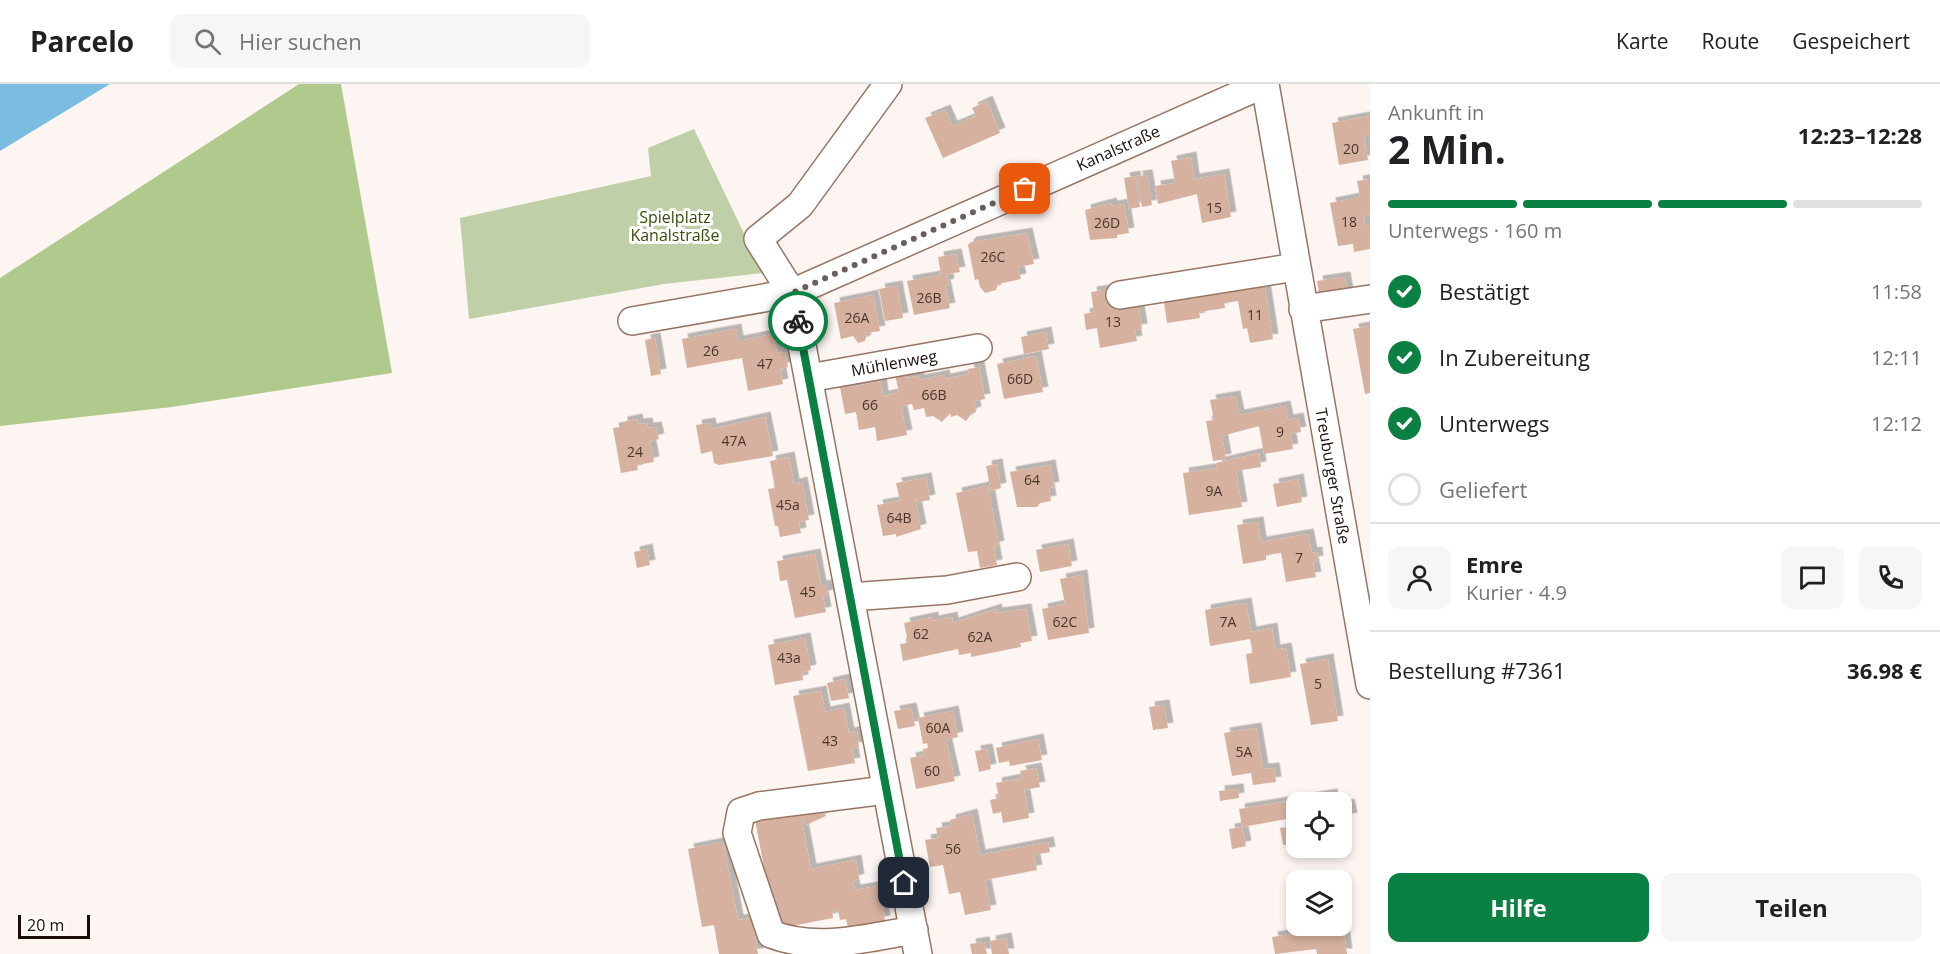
<!DOCTYPE html>
<html lang="de">
<head>
<meta charset="utf-8">
<style>
  body { margin:0; font-family:"Open Sans",sans-serif; background:#f6f6f6; color:#202124; height:100vh; display:flex; flex-direction:column; font-size:22px; white-space:nowrap }
  * { box-sizing:border-box; margin:0 }
  p { font-size:20px; color:#757577 }
  .icon { flex:none; width:33px; height:33px; fill:none; stroke:currentColor; stroke-width:2; stroke-linecap:round; stroke-linejoin:round }
  .map { position:relative; flex:1; overflow:hidden }
  .drawer { display:flex; flex-direction:column; background:#fff; width:570px }
  .drawer>* { flex:none }
  .controls { position:absolute; left:1286px; top:708px; display:grid; gap:12px }
  .controls a { display:grid; place-items:center; width:66px; height:66px; border-radius:12px; background:#fff; box-shadow:0 3px 9px #0003; font-size:30px }
  .scale { position:absolute; left:18px; bottom:15px; width:72px; box-sizing:border-box; padding-left:6px; border:3px solid #1a0d07; border-top:0; font-size:16px; line-height:21px; white-space:nowrap; color:#1a0d07; -webkit-text-stroke:4px #fff; paint-order:stroke }
  .pin { position:absolute; display:grid; place-items:center; width:51px; height:51px; color:#fff; margin:-26px; border-radius:12px; box-shadow:0 3px 9px #0006 }
  .courier { position:absolute; display:grid; place-items:center; width:60px; height:60px; margin:-30px; border:4px solid #0b8043; border-radius:50%; background:#fff; color:#222; box-shadow:0 2px 8px #0007 }
  .head em { font-style:normal; font-weight:700 }
  .head div { display:flex; flex-direction:column-reverse }
  .head { display:flex; align-items:center; justify-content:space-between; height:102px; padding:0 18px }
  h1 { font-size:39px; font-weight:700; line-height:45px }
  .bar { display:grid; grid-template-columns:repeat(4,1fr); gap:9px 6px; align-content:center; height:72px; padding:0 18px }
  .bar i { height:8px; border-radius:4px; background:#e0e0e0 }
  .bar .active { background:#0b8043 }
  .bar p { grid-column:span 4 }
  .line { display:flex; align-items:center; gap:15px; padding:0 18px; border-top:2px solid #e0e0e0 }
  .line div { flex:1 }
  .round { display:grid; place-items:center; flex:none; width:63px; height:63px; border-radius:12px; background:#f6f6f6 }
  ol { padding:0 18px; list-style:none }
  li { display:flex; align-items:center; gap:18px; height:66px }
  li p { margin-inline-start:auto }
  li .icon { padding:6px; border-radius:50%; background:#0b8043; color:#fff; stroke-width:4 }
  li:last-child { color:#757577 }
  li i { width:33px; height:33px; border:3px solid #e0e0e0; border-radius:50% }
  .action { display:flex; gap:12px; margin-top:auto; padding:12px 18px }
  .action a { flex:1; height:69px; border-radius:12px; background:#0b8043; color:#fff; font-size:24px; font-weight:700; line-height:69px; text-align:center }
  .action a+a { background:#f6f6f6; color:#202124 }
  header { display:flex; align-items:center; gap:36px; box-sizing:border-box; height:84px; padding:0 30px; background:#fff; border-bottom:2px solid #e0e0e0 }
  header strong { font-size:28px }
  nav { display:flex; gap:33px; margin-inline-start:auto; font-size:21px }
  .search { width:420px; height:54px; background:#f6f6f6; display:flex; align-items:center; gap:15px; box-sizing:border-box; padding:0 21px; border-radius:12px; color:#757577; font-size:22px }
  main { display:flex; flex:1; min-height:0 }
  .map>svg:first-child { display:block }
  .green { fill:#bfcfa8 }
  .forest { fill:#b0c98d }
  .water { fill:#7bbce1 }
  .building { fill:#d6b19f; filter:url(#shadow) }
  .lines { fill:none; stroke-linecap:round; stroke-linejoin:round }
  .minor-casing { stroke:#977564; stroke-width:30 }
  .minor { stroke:#fff; stroke-width:27 }
  .done { stroke:#695e59; stroke-width:6; stroke-dasharray:0 10.8 }
  .route { stroke:#0b8043; stroke-width:8 }
  .labels { text-anchor:middle; dominant-baseline:central; stroke-width:6; stroke-linejoin:round; paint-order:stroke }
  .number-label { font-size:14px; fill:#49362d }
  .street-label { font-size:16px; fill:#1a0d07; stroke:#fff }
  .park-label { font-size:16px; fill:#384d0b; stroke:#fff }
</style>
</head>
<body>
<header>
<strong>Parcelo</strong>
<div class="search"><svg class="icon" aria-label="search" viewBox="0 0 24 24"><circle cx="10" cy="10" r="6"/><path d="M15 15l6 6"/></svg>Hier suchen</div>
<nav><a>Karte</a><a>Route</a><a>Gespeichert</a></nav>
</header>
<main>
<div class="map">
<svg width="1370" height="870" viewBox="0 0 1370 870">
  <defs>
    <filter id="shadow"><feDropShadow dx="5.5" dy="-5.5" stdDeviation="0" flood-color="#0004"/></filter>
  </defs>
  <rect width="100%" height="100%" fill="#fdf5f1"/>
  <!-- green -->
  <path class="green" d="M 694,45 L 763,189 L 664,200 L 469,235 L 460,134 L 651,92 L 648,64 Z"/>
  <!-- forest -->
  <path class="forest" d="M 299,0 L 341,0 L 392,289 L 172,323 L 0,342 L 0,194 Z"/>
  <!-- water -->
  <path class="water" d="M 0,0 L 110,0 L 0,67 Z"/>
  <!-- building -->
  <path class="building" d="M 987,17 L 1000,49 L 943,74 L 925,34 L 945,26 L 952,42 L 976,32 L 972,24 Z
    M 1370,32 L 1370,51 L 1364,52 L 1368,76 L 1339,81 L 1332,39 Z
    M 1191,73 L 1194,95 L 1224,90 L 1231,133 L 1202,139 L 1197,110 L 1158,120 L 1155,102 L 1175,99 L 1171,77 Z
    M 1147,91 L 1152,121 L 1142,123 L 1137,92 Z
    M 1135,92 L 1140,123 L 1129,125 L 1124,94 Z
    M 1370,95 L 1370,131 L 1364,132 L 1365,142 L 1370,141 L 1370,165 L 1354,168 L 1353,160 L 1338,162 L 1330,119 L 1360,113 L 1357,97 Z
    M 1111,119 L 1112,122 L 1124,120 L 1129,149 L 1117,151 L 1117,154 L 1090,156 L 1085,126 Z
    M 1027,149 L 1034,180 L 1018,183 L 1021,195 L 998,200 L 996,206 L 985,209 L 980,203 L 978,195 L 975,196 L 968,161 L 971,158 Z
    M 956,170 L 960,188 L 947,190 L 949,200 L 945,201 L 950,224 L 914,231 L 907,197 L 941,191 L 938,173 Z
    M 1345,193 L 1348,210 L 1320,214 L 1317,197 Z
    M 1264,197 L 1273,255 L 1250,259 L 1247,244 L 1243,245 L 1238,217 L 1224,219 L 1225,224 L 1199,228 L 1200,234 L 1167,239 L 1164,218 Z
    M 897,202 L 903,234 L 885,237 L 879,205 Z
    M 1111,205 L 1114,223 L 1138,219 L 1142,245 L 1135,246 L 1137,257 L 1100,264 L 1097,244 L 1086,246 L 1084,230 L 1094,228 L 1091,208 Z
    M 873,211 L 880,247 L 867,249 L 865,257 L 858,259 L 853,252 L 841,255 L 834,219 Z
    M 1370,242 L 1370,309 L 1365,310 L 1353,245 Z
    M 736,245 L 738,257 L 773,250 L 777,269 L 785,268 L 788,283 L 780,285 L 783,300 L 748,307 L 742,274 L 687,284 L 682,255 Z
    M 1046,248 L 1049,265 L 1024,270 L 1021,253 Z
    M 655,254 L 661,290 L 651,292 L 645,256 Z
    M 1036,272 L 1043,308 L 1004,315 L 997,280 Z
    M 979,283 L 985,315 L 974,317 L 976,328 L 972,329 L 966,337 L 957,331 L 951,333 L 950,329 L 942,338 L 933,332 L 926,333 L 924,324 L 914,326 L 912,320 L 901,322 L 907,351 L 877,357 L 875,343 L 859,346 L 856,328 L 845,330 L 839,298 L 850,296 L 851,303 L 881,297 L 883,312 L 899,309 L 895,290 L 906,287 L 907,294 L 918,292 L 919,296 L 944,291 L 945,295 L 969,290 L 968,285 Z
    M 1235,312 L 1239,331 L 1285,322 L 1288,336 L 1298,334 L 1301,348 L 1290,350 L 1293,365 L 1264,370 L 1259,342 L 1222,352 L 1226,375 L 1213,377 L 1206,337 L 1214,336 L 1210,316 Z
    M 765,333 L 773,372 L 719,381 L 714,379 L 712,367 L 701,370 L 696,341 L 710,339 L 711,345 Z
    M 637,335 L 638,340 L 647,339 L 648,344 L 656,343 L 659,355 L 650,357 L 654,378 L 637,381 L 638,386 L 621,389 L 613,344 L 622,343 L 622,338 Z
    M 1259,369 L 1261,383 L 1236,387 L 1242,423 L 1189,431 L 1183,389 L 1217,384 L 1216,379 Z
    M 789,373 L 794,400 L 802,398 L 809,436 L 799,438 L 801,449 L 780,453 L 778,442 L 775,442 L 768,405 L 775,404 L 770,377 Z
    M 997,380 L 1001,404 L 991,407 L 986,382 Z
    M 1050,381 L 1054,403 L 1049,404 L 1051,417 L 1040,419 L 1037,423 L 1017,423 L 1010,388 Z
    M 926,394 L 930,416 L 919,418 L 915,415 L 921,445 L 896,453 L 896,450 L 883,452 L 877,421 L 900,417 L 896,399 Z
    M 1298,395 L 1302,418 L 1277,423 L 1273,400 Z
    M 988,402 L 999,462 L 994,463 L 997,481 L 980,484 L 977,467 L 968,468 L 956,409 Z
    M 1258,438 L 1261,458 L 1308,450 L 1312,469 L 1317,468 L 1318,477 L 1313,478 L 1316,493 L 1286,498 L 1281,469 L 1266,471 L 1266,476 L 1243,480 L 1237,441 Z
    M 1068,460 L 1072,482 L 1040,488 L 1036,466 Z
    M 647,465 L 650,481 L 637,484 L 634,468 Z
    M 815,470 L 821,502 L 826,501 L 828,511 L 823,512 L 826,528 L 795,534 L 787,496 L 780,497 L 777,477 Z
    M 1082,491 L 1089,549 L 1048,556 L 1042,525 L 1065,520 L 1060,495 Z
    M 1246,519 L 1251,548 L 1272,544 L 1275,566 L 1286,564 L 1291,593 L 1250,600 L 1246,570 L 1253,569 L 1250,555 L 1210,562 L 1205,526 Z
    M 996,525 L 997,529 L 1026,525 L 1032,557 L 1020,559 L 1021,563 L 971,573 L 971,569 L 959,571 L 958,565 L 903,577 L 900,560 L 908,559 L 904,539 L 933,533 L 933,537 L 952,533 L 953,539 Z
    M 805,554 L 811,586 L 802,588 L 803,596 L 775,601 L 768,561 Z
    M 1328,575 L 1338,637 L 1311,641 L 1300,580 Z
    M 845,595 L 849,614 L 831,617 L 827,599 Z
    M 821,607 L 825,628 L 844,624 L 849,649 L 857,647 L 859,663 L 852,664 L 855,679 L 808,687 L 793,612 Z
    M 1164,621 L 1168,644 L 1153,646 L 1149,623 Z
    M 911,624 L 915,642 L 898,645 L 894,627 Z
    M 953,627 L 958,653 L 946,656 L 955,697 L 916,705 L 910,674 L 924,671 L 923,665 L 928,664 L 927,659 L 923,660 L 918,634 Z
    M 1256,644 L 1263,685 L 1274,684 L 1276,698 L 1253,701 L 1251,689 L 1232,692 L 1224,649 Z
    M 1038,655 L 1042,676 L 1010,682 L 1009,677 L 999,679 L 996,664 Z
    M 987,665 L 991,685 L 979,688 L 975,667 Z
    M 1036,684 L 1040,703 L 1024,706 L 1029,734 L 1003,739 L 1001,728 L 993,730 L 990,716 L 999,714 L 996,699 L 1022,694 L 1020,687 Z
    M 1238,705 L 1239,714 L 1220,717 L 1219,707 Z
    M 1332,710 L 1333,718 L 1296,718 L 1296,760 L 1283,761 L 1280,744 L 1288,743 L 1287,735 L 1242,743 L 1239,725 Z
    M 1349,720 L 1352,734 L 1341,736 L 1341,722 Z
    M 799,722 L 811,785 L 856,776 L 859,795 L 853,797 L 855,806 L 878,802 L 885,837 L 848,844 L 846,835 L 840,836 L 838,826 L 832,827 L 833,834 L 776,845 L 754,731 Z
    M 821,722 L 826,732 L 806,741 L 801,732 Z
    M 972,730 L 980,771 L 1048,758 L 1050,768 L 1034,771 L 1037,786 L 985,796 L 991,826 L 965,831 L 960,808 L 949,810 L 943,781 L 930,783 L 925,756 L 938,754 L 936,744 L 951,742 L 950,736 Z
    M 1242,743 L 1246,762 L 1232,765 L 1229,745 Z
    M 723,758 L 738,836 L 752,834 L 758,870 L 719,870 L 714,841 L 702,843 L 688,765 Z
    M 1343,842 L 1347,870 L 1317,870 L 1316,865 L 1275,870 L 1272,853 Z
    M 1006,854 L 1009,870 L 992,870 L 990,857 Z
    M 984,858 L 987,870 L 972,870 L 970,860 Z"/>
  <g class="lines">
    <defs>
      <path id="minor" d="M 888,0 L 800,121 L 758,155 L 792,209 L 918,870
        M 1265,0 L 1370,601
        M 1120,211 L 1296,183
        M 1303,225 L 1370,215
        M 632,237 L 792,209 L 1264,0
        M 809,294 L 978,264
        M 850,513 L 947,506 L 1017,493
        M 886,706 L 759,722 L 741,728 L 737,749 L 771,850 C 817,868 866,854 914,846"/>
    </defs>
    <!-- minor casing -->
    <use href="#minor" class="minor-casing"/>
    <!-- minor -->
    <use href="#minor" class="minor"/>
  </g>
  <g class="lines">
    <!-- done -->
    <path class="done" d="M 798,237 L 792,209 L 1025,105"/>
    <!-- route -->
    <path class="route" d="M 798,237 L 904,799"/>
  </g>
  <g class="labels">
    <!-- number labels -->
    <g class="number-label">
      <text x="1351" y="64">20</text>
      <text x="1214" y="123">15</text>
      <text x="1349" y="137">18</text>
      <text x="1107" y="138">26D</text>
      <text x="993" y="172">26C</text>
      <text x="929" y="213">26B</text>
      <text x="1255" y="230">11</text>
      <text x="857" y="233">26A</text>
      <text x="1113" y="237">13</text>
      <text x="711" y="266">26</text>
      <text x="765" y="279">47</text>
      <text x="1020" y="294">66D</text>
      <text x="934" y="310">66B</text>
      <text x="870" y="320">66</text>
      <text x="1280" y="347">9</text>
      <text x="734" y="356">47A</text>
      <text x="635" y="367">24</text>
      <text x="1032" y="395">64</text>
      <text x="1214" y="406">9A</text>
      <text x="788" y="420">45a</text>
      <text x="899" y="433">64B</text>
      <text x="1299" y="473">7</text>
      <text x="808" y="507">45</text>
      <text x="1065" y="537">62C</text>
      <text x="1228" y="537">7A</text>
      <text x="921" y="549">62</text>
      <text x="980" y="552">62A</text>
      <text x="789" y="573">43a</text>
      <text x="1318" y="599">5</text>
      <text x="938" y="643">60A</text>
      <text x="830" y="656">43</text>
      <text x="1244" y="667">5A</text>
      <text x="932" y="686">60</text>
      <text x="953" y="764">56</text>
    </g>
    <!-- street labels -->
    <g class="street-label">
      <text transform="translate(1118 64) rotate(-24)">Kanalstraße</text>
      <text transform="translate(894 279) rotate(-10)">Mühlenweg</text>
      <text transform="translate(1333 392) rotate(80)">Treuburger Straße</text>
    </g>
    <!-- park labels -->
    <g class="park-label">
      <text x="675" y="133">Spielplatz<tspan x="675" dy="18">Kanalstraße</tspan></text>
    </g>
  </g>
</svg>
<div class="controls">
<a><svg class="icon" aria-label="locate" viewBox="0 0 24 24"><circle cx="12" cy="12" r="6"/><path d="M12 2v4M12 18v4M2 12h4M18 12h4"/></svg></a>
<a><svg class="icon" aria-label="layers" viewBox="0 0 24 24"><path d="M12 4l9 5-9 5-9-5zM3 14l9 5 9-5"/></svg></a>
</div>
<div class="scale">20 m</div>
<div class="pin" style="left:1025px;top:105px;background:#ea580c"><svg class="icon" aria-label="bag" viewBox="0 0 24 24"><path d="M5 8h14l-1 12H6zM9 8a3 3 0 0 1 6 0"/></svg></div>
<div class="pin" style="left:904px;top:799px;background:#1f2937"><svg class="icon" aria-label="home" viewBox="0 0 24 24"><path d="M3 11l9-7 9 7M6 9v11h12V9"/></svg></div>
<div class="courier" style="left:798px;top:237px"><svg class="icon" aria-label="bike" viewBox="0 0 24 24"><circle cx="6" cy="16" r="4"/><circle cx="18" cy="16" r="4"/><path d="M6 16l4-8h5l3 8M10 8l3 8H6M13 5h3"/></svg></div>
</div>
<section class="drawer">
<div class="head"><div><h1>2 Min.</h1><p>Ankunft in</p></div><em>12:23–12:28</em></div>
<div class="bar"><i class="active"></i><i class="active"></i><i class="active"></i><i></i><p>Unterwegs · 160 m</p></div>
<ol>
<li><svg class="icon" aria-label="check" viewBox="0 0 24 24"><path d="M5 12l5 5 9-10"/></svg>Bestätigt<p>11:58</p></li>
<li><svg class="icon" aria-label="check" viewBox="0 0 24 24"><path d="M5 12l5 5 9-10"/></svg>In Zubereitung<p>12:11</p></li>
<li><svg class="icon" aria-label="check" viewBox="0 0 24 24"><path d="M5 12l5 5 9-10"/></svg>Unterwegs<p>12:12</p></li>
<li><i></i>Geliefert</li>
</ol>
<div class="line" style="height:108px"><a class="round"><svg class="icon" aria-label="person" viewBox="0 0 24 24"><circle cx="12" cy="8" r="4"/><path d="M4 21q1-7 8-7t8 7"/></svg></a><div><b>Emre</b><p>Kurier · 4.9</p></div><a class="round"><svg class="icon" aria-label="chat" viewBox="0 0 24 24"><path d="M4 5h16v11H9l-5 4z"/></svg></a><a class="round"><svg class="icon" aria-label="phone" viewBox="0 0 24 24"><path d="M5 4h4l2 5-3 2q2 4 5 5l2-3 5 2v4C11 20 4 13 5 4z"/></svg></a></div>
<div class="line" style="height:78px"><div>Bestellung #7361</div><b>36.98 €</b></div>
<div class="action"><a>Hilfe</a><a>Teilen</a></div>
</section>
</main>
</body>
</html>
